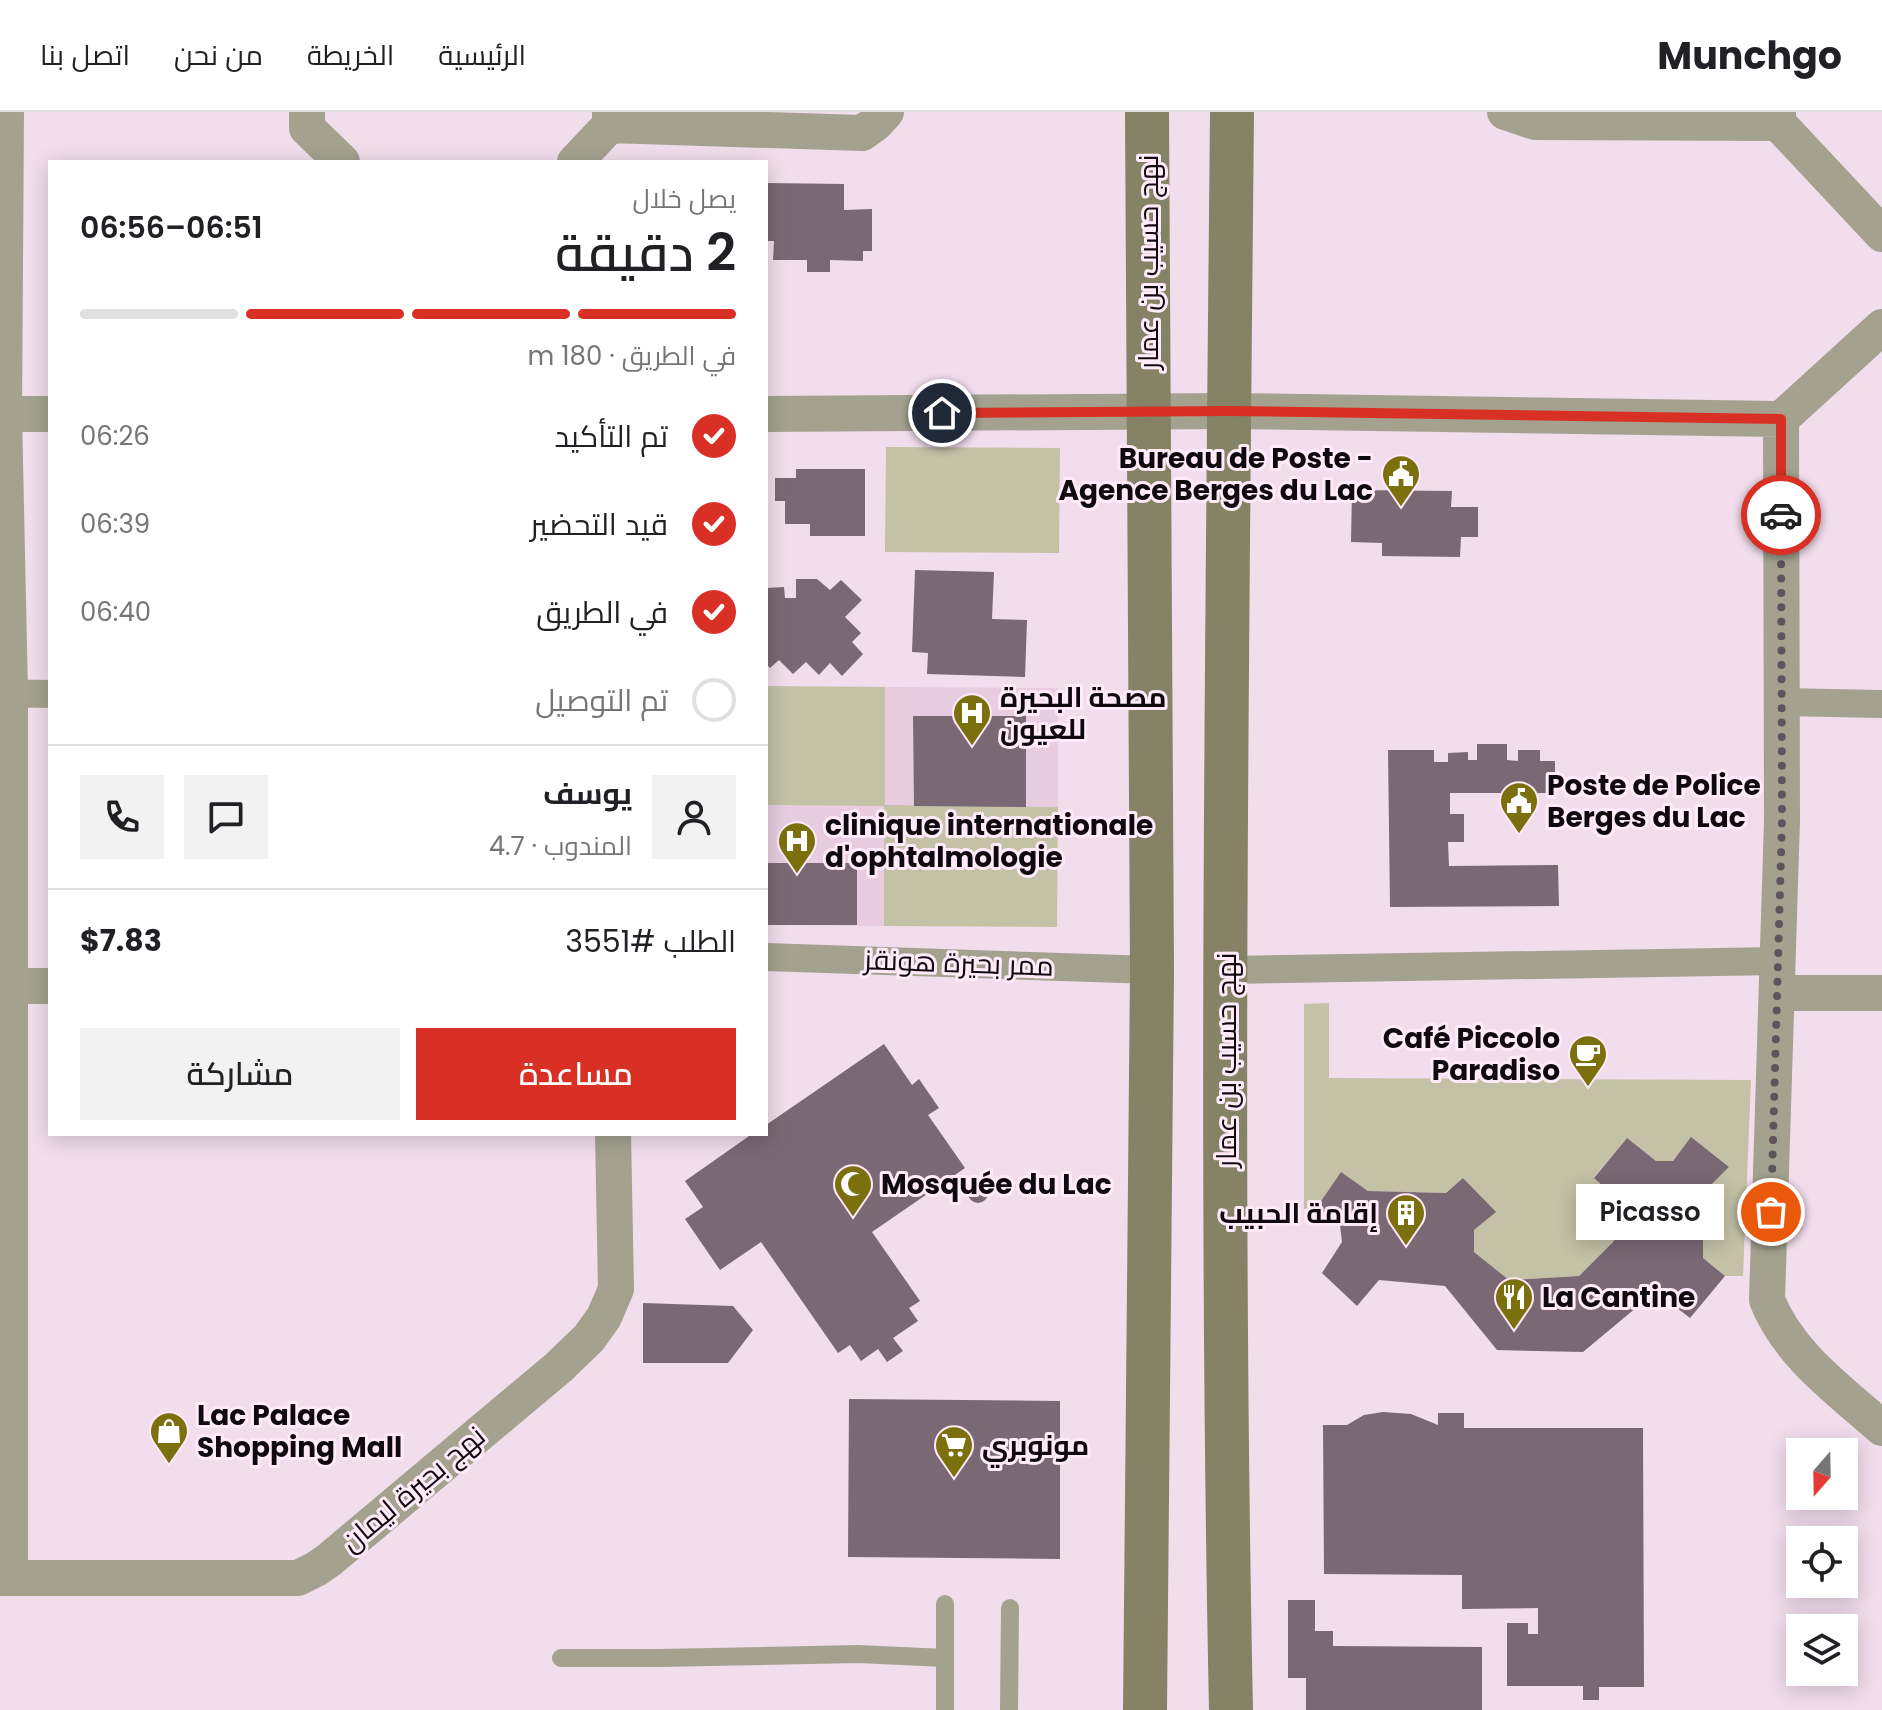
<!DOCTYPE html>
<html lang="ar">
<head>
<meta charset="utf-8">
<style>
  body { margin:0; font-family:Poppins,Cairo,sans-serif; background:#f2f2f2; color:#202124; direction:rtl; height:100vh; display:flex; flex-direction:column; font-size:30px; white-space:nowrap }
  * { box-sizing:border-box; margin:0 }
  p { font-size:26px; color:#757577 }
  .icon { flex:none; width:44px; height:44px; fill:none; stroke:currentColor; stroke-width:2; stroke-linecap:round; stroke-linejoin:round }
  .map { position:relative; flex:1; overflow:hidden; direction:ltr }
  .details { position:absolute; left:48px; top:48px; width:720px; height:976px; display:flex; flex-direction:column; background:#fff; border-radius:0px; box-shadow:0 4px 20px #0003; direction:rtl }
  .details>* { flex:none }
  .needle { width:52px; rotate:200deg }
  .tools { position:absolute; left:1786px; top:1326px; display:grid; gap:16px }
  .tools a { display:grid; place-items:center; width:72px; height:72px; border-radius:0px; background:#fff; box-shadow:0 4px 20px #0003; font-size:40px }
  .pin { position:absolute; display:grid; place-items:center; width:68px; height:68px; color:#fff; margin:-34px; border:4px solid #fff; border-radius:50%; box-shadow:0 2px 8px #0007 }
  .courier { position:absolute; display:grid; place-items:center; width:80px; height:80px; margin:-40px; border:6px solid #d93025; border-radius:50%; background:#fff; color:#222; box-shadow:0 2px 10px #0007 }
  .bubble { position:absolute; height:56px; border-radius:0px; background:#fff; box-shadow:0 4px 20px #0003; font-size:26px; font-weight:600; line-height:56px; text-align:center; direction:rtl }
  .summary em { font-style:normal; font-weight:600 }
  .summary div { display:flex; flex-direction:column-reverse }
  .summary { display:flex; align-items:center; justify-content:space-between; height:136px; padding:0 32px }
  h1 { font-size:52px; font-weight:600; line-height:60px }
  .bar { display:grid; grid-template-columns:repeat(4,1fr); gap:12px 8px; align-content:center; height:96px; padding:0 32px }
  .bar i { height:10px; border-radius:6px; background:#e0e0e0 }
  .bar .active { background:#d93025 }
  .bar p { grid-column:span 4 }
  .line { display:flex; align-items:center; gap:20px; padding:0 32px; border-top:2px solid #e0e0e0 }
  .line div { flex:1 }
  .round { display:grid; place-items:center; flex:none; width:84px; height:84px; border-radius:0px; background:#f2f2f2 }
  ol { padding:0 32px; list-style:none }
  li { display:flex; align-items:center; gap:24px; height:88px }
  li p { margin-inline-start:auto }
  li .icon { padding:8px; border-radius:50%; background:#d93025; color:#fff; stroke-width:4 }
  li:last-child { color:#757577 }
  li i { width:44px; height:44px; border:4px solid #e0e0e0; border-radius:50% }
  .button { display:flex; gap:16px; margin-top:auto; padding:16px 32px }
  .button a { flex:1; height:92px; border-radius:0px; background:#d93025; color:#fff; font-size:32px; font-weight:600; line-height:92px; text-align:center }
  .button a+a { background:#f2f2f2; color:#202124 }
  header { display:flex; align-items:center; gap:48px; box-sizing:border-box; height:112px; padding:0 40px; background:#fff; border-bottom:2px solid #e0e0e0 }
  header strong { font-size:38px }
  nav { display:flex; gap:44px; margin-inline-start:auto; font-size:28px }
  .map>svg:first-child { display:block }
  .built { fill:#e8cde0 }
  .green { fill:#c4c1a7 }
  .building { fill:#7a6875 }
  .lines { fill:none; stroke-linecap:round; stroke-linejoin:round }
  .service { stroke:#a4a28f; stroke-width:18 }
  .pedestrian { stroke:#a4a28f; stroke-width:28 }
  .minor { stroke:#a4a28f; stroke-width:36 }
  .secondary { stroke:#858266; stroke-width:44 }
  .done { stroke:#5f535c; stroke-width:8; stroke-dasharray:0 14.4 }
  .route { stroke:#d93025; stroke-width:10 }
  .labels { text-anchor:middle; dominant-baseline:central; stroke-width:6; stroke-linejoin:round; paint-order:stroke }
  .street-label { font-size:28px; fill:#10090e; stroke:#ffeaf9 }
  .poi-label { font-size:28px; font-weight:bold; fill:#10090e; stroke:#ffeaf9; text-anchor:start }
</style>
</head>
<body>
<header>
<strong>Munchgo</strong>
<nav><a>الرئيسية</a><a>الخريطة</a><a>من نحن</a><a>اتصل بنا</a></nav>
</header>
<div class="map">
<svg width="1882" height="1598" viewBox="0 0 1882 1598">
  <rect width="100%" height="100%" fill="#f2ddec"/>
  <!-- built -->
  <path class="built" d="M 885,575 L 1058,576 L 1058,695 L 885,694 L 884,814 L 766,813 L 766,693 L 884,693 Z"/>
  <!-- green -->
  <path class="green" d="M 886,335 L 1060,336 L 1059,441 L 885,440 Z
    M 766,574 L 885,575 L 885,693 L 1058,695 L 1057,815 L 884,814 L 884,694 L 766,693 Z
    M 1329,891 L 1329,966 L 1751,968 L 1743,1164 L 1725,1164 L 1703,1146 L 1703,1081 L 1729,1055 L 1691,1026 L 1673,1049 L 1656,1049 L 1627,1026 L 1594,1065 L 1613,1083 L 1614,1129 L 1579,1164 L 1509,1168 L 1474,1140 L 1474,1118 L 1495,1100 L 1463,1066 L 1446,1081 L 1368,1079 L 1341,1061 L 1317,1095 L 1304,1097 L 1304,892 Z"/>
  <!-- building -->
  <path class="building" d="M 767,71 L 844,72 L 844,98 L 872,97 L 872,139 L 863,139 L 863,149 L 830,148 L 830,160 L 807,160 L 807,148 L 773,148 L 774,129 L 767,129 Z
    M 796,357 L 865,357 L 865,424 L 810,424 L 810,412 L 785,412 L 785,389 L 775,389 L 775,366 L 796,366 Z
    M 1352,378 L 1452,379 L 1451,395 L 1478,395 L 1478,425 L 1461,425 L 1460,445 L 1382,444 L 1382,431 L 1351,430 Z
    M 915,458 L 994,460 L 992,507 L 1027,508 L 1025,565 L 927,562 L 928,541 L 912,540 Z
    M 796,467 L 817,467 L 830,478 L 841,468 L 862,488 L 845,505 L 861,521 L 852,530 L 863,542 L 842,564 L 830,551 L 819,563 L 806,550 L 793,562 L 779,548 L 770,556 L 766,552 L 766,476 L 784,475 L 785,486 L 796,486 Z
    M 913,604 L 1026,604 L 1026,695 L 914,694 Z
    M 1477,632 L 1507,632 L 1507,648 L 1518,649 L 1518,638 L 1540,638 L 1540,649 L 1555,649 L 1555,681 L 1450,681 L 1450,702 L 1464,702 L 1464,730 L 1448,730 L 1449,754 L 1558,753 L 1559,794 L 1390,795 L 1388,638 L 1434,638 L 1434,650 L 1448,650 L 1448,641 L 1468,640 L 1468,648 L 1477,648 Z
    M 766,751 L 857,751 L 857,813 L 766,813 Z
    M 884,932 L 912,973 L 919,967 L 939,996 L 928,1003 L 965,1056 L 872,1120 L 920,1189 L 909,1196 L 918,1209 L 893,1226 L 903,1239 L 887,1250 L 878,1237 L 861,1249 L 850,1233 L 838,1241 L 761,1130 L 720,1158 L 685,1107 L 703,1095 L 685,1069 L 752,1022 L 766,1022 L 766,1013 Z
    M 1691,1025 L 1729,1055 L 1703,1081 L 1703,1146 L 1725,1164 L 1690,1206 L 1668,1189 L 1643,1190 L 1583,1240 L 1497,1238 L 1445,1174 L 1379,1168 L 1357,1194 L 1322,1161 L 1342,1130 L 1340,1113 L 1317,1095 L 1341,1060 L 1368,1079 L 1446,1081 L 1463,1066 L 1496,1100 L 1474,1118 L 1474,1140 L 1509,1168 L 1579,1164 L 1614,1129 L 1613,1083 L 1594,1066 L 1627,1026 L 1656,1049 L 1673,1049 Z
    M968 1081a10 10 0 1 1 20 0a10 10 0 1 1-20 0Z
    M 643,1191 L 733,1194 L 753,1218 L 728,1251 L 643,1251 Z
    M 849,1287 L 1060,1289 L 1060,1447 L 848,1445 Z
    M 1383,1300 L 1411,1302 L 1438,1313 L 1438,1301 L 1464,1301 L 1464,1316 L 1643,1316 L 1644,1575 L 1599,1575 L 1599,1588 L 1583,1588 L 1583,1574 L 1507,1574 L 1507,1511 L 1528,1511 L 1528,1522 L 1538,1522 L 1538,1496 L 1462,1497 L 1462,1463 L 1324,1462 L 1323,1313 L 1347,1313 L 1364,1303 Z
    M 1288,1488 L 1315,1488 L 1315,1519 L 1333,1519 L 1333,1534 L 1482,1535 L 1482,1598 L 1306,1598 L 1306,1566 L 1288,1566 Z"/>
  <g class="lines">
    <!-- service -->
    <path class="service" d="M 561,1546 L 658,1546 L 858,1542 L 945,1546
      M 945,1598 L 945,1492
      M 1009,1598 L 1010,1496"/>
    <!-- pedestrian -->
    <path class="pedestrian" d="M 10,0 L 8,302 L 14,581 L 14,1465
      M 0,581 L 50,582
      M 1781,590 L 1882,592
      M 766,845 L 1152,858
      M 1227,858 L 1778,849"/>
    <!-- minor -->
    <path class="minor" d="M 307,0 L 307,16 L 342,50
      M 1505,0 L 1535,10 L 1778,11
      M 1778,0 L 1778,11 L 1882,122
      M 610,13 L 862,21 L 876,11 L 886,0
      M 575,50 L 610,13 L 610,0
      M 0,302 L 50,302
      M 766,302 L 1229,299 L 1781,307 L 1882,215
      M 1781,307 L 1782,708 L 1767,1188 C 1789,1243 1839,1278 1882,1316
      M 0,874 L 50,874
      M 1778,881 L 1882,881
      M 0,1466 L 298,1466 L 316,1457 L 329,1448 L 559,1255 L 589,1226 L 604,1205 L 616,1177 L 613,1022"/>
    <!-- secondary -->
    <path class="secondary" d="M 1145,1598 L 1152,858 L 1147,0
      M 1231,1598 C 1220,1066 1227,533 1232,0"/>
  </g>
  <g class="lines">
    <!-- done -->
    <path class="done" d="M 1771,1100 L 1782,708 L 1781,403"/>
    <!-- route -->
    <path class="route" d="M 942,301 L 1229,299 L 1781,307 L 1781,403"/>
  </g>
  <!-- icons -->
  <defs>
    <symbol id="civic-pin" viewBox="-11 -11 22 30"><path d="M0 17L-7.5 6A9.5 9.5 0 1 1 7.5 6Z" fill="#7b6f0e" stroke="#ffeaf9"/><path d="M-.6-6.5H3V-4.5H.6V-3L4-1V1h2V6H-6V1h2V-1L-.6-3ZM-1.2 2.5V6h2.4V2.5Z" fill="#fff"/></symbol>
    <symbol id="hospital-pin" viewBox="-11 -11 22 30"><path d="M0 17L-7.5 6A9.5 9.5 0 1 1 7.5 6Z" fill="#7b6f0e" stroke="#ffeaf9"/><path d="M-5-5h3v3.5h4V-5h3V5h-3V1.5h-4V5h-3Z" fill="#fff"/></symbol>
    <symbol id="cafe-pin" viewBox="-11 -11 22 30"><path d="M0 17L-7.5 6A9.5 9.5 0 1 1 7.5 6Z" fill="#7b6f0e" stroke="#ffeaf9"/><path d="M-5.5-4.5H6V0H3Q3 3.5 0 3.5H-2.5Q-5.5 3.5-5.5 0ZM3-3.2v2h1.7v-2ZM-6 4.5H4V6H-6Z" fill="#fff"/></symbol>
    <symbol id="mosque-pin" viewBox="-11 -11 22 30"><path d="M0 17L-7.5 6A9.5 9.5 0 1 1 7.5 6Z" fill="#7b6f0e" stroke="#ffeaf9"/><path d="M3.5-4.9A6 6 0 1 0 3.5 4.9A5 5 0 1 1 3.5-4.9Z" fill="#fff"/></symbol>
    <symbol id="building-pin" viewBox="-11 -11 22 30"><path d="M0 17L-7.5 6A9.5 9.5 0 1 1 7.5 6Z" fill="#7b6f0e" stroke="#ffeaf9"/><path d="M-4-6H4V6H1V3H-1V6H-4ZM-2.5-4.3h1.7v1.8h-1.7ZM.8-4.3h1.7v1.8H.8ZM-2.5-1h1.7V.8h-1.7ZM.8-1h1.7V.8H.8Z" fill="#fff"/></symbol>
    <symbol id="restaurant-pin" viewBox="-11 -11 22 30"><path d="M0 17L-7.5 6A9.5 9.5 0 1 1 7.5 6Z" fill="#7b6f0e" stroke="#ffeaf9"/><path d="M-5-6h1v4h1v-4h1v4h1v-4h1v5L-1.5 .5V6h-2V.5L-5-1ZM5-6V6H3V1.5H1.5Q1.5-4 5-6Z" fill="#fff"/></symbol>
    <symbol id="shop-pin" viewBox="-11 -11 22 30"><path d="M0 17L-7.5 6A9.5 9.5 0 1 1 7.5 6Z" fill="#7b6f0e" stroke="#ffeaf9"/><path d="M-5-2.5h2.3a2.7 3.5 0 0 1 5.4 0H5L5.5 6h-11ZM-1.5-2.5h3a1.5 2.3 0 0 0-3 0Z" fill="#fff"/></symbol>
    <symbol id="supermarket-pin" viewBox="-11 -11 22 30"><path d="M0 17L-7.5 6A9.5 9.5 0 1 1 7.5 6Z" fill="#7b6f0e" stroke="#ffeaf9"/><path d="M-6-5.5h2.5l.6 2H6L4.5 2H-2.5L-4.4-4H-6ZM-1.5 3.2a1.3 1.3 0 1 0 .1 0ZM3 3.2a1.3 1.3 0 1 0 .1 0Z" fill="#fff"/></symbol>
  </defs>
  <g fill-rule="evenodd">
    <use href="#civic-pin" x="1379" y="340" width="44" height="60"/>
    <use href="#hospital-pin" x="950" y="579" width="44" height="60"/>
    <use href="#civic-pin" x="1497" y="667" width="44" height="60"/>
    <use href="#hospital-pin" x="775" y="707" width="44" height="60"/>
    <use href="#cafe-pin" x="1566" y="920" width="44" height="60"/>
    <use href="#mosque-pin" x="831" y="1050" width="44" height="60"/>
    <use href="#building-pin" x="1384" y="1079" width="44" height="60"/>
    <use href="#restaurant-pin" x="1492" y="1163" width="44" height="60"/>
    <use href="#shop-pin" x="147" y="1297" width="44" height="60"/>
    <use href="#supermarket-pin" x="932" y="1311" width="44" height="60"/>
  </g>
  <g class="labels">
    <!-- street labels -->
    <g class="street-label">
      <text transform="translate(1148 150) rotate(-90)">نهج حسيب بن عمار</text>
      <text transform="translate(959 851) rotate(2)">ممر بحيرة هونقز</text>
      <text transform="translate(1226 948) rotate(-90)">نهج حسيب بن عمار</text>
      <text transform="translate(413 1377) rotate(-40)">نهج بحيرة ليمان</text>
    </g>
    <!-- poi labels -->
    <g class="poi-label">
      <text x="1373" y="346" text-anchor="end">Bureau de Poste -<tspan x="1373" dy="32">Agence Berges du Lac</tspan></text>
      <text x="1000" y="585">مصحة البحيرة<tspan x="1000" dy="32">للعيون</tspan></text>
      <text x="1547" y="673">Poste de Police<tspan x="1547" dy="32">Berges du Lac</tspan></text>
      <text x="825" y="713">clinique internationale<tspan x="825" dy="32">d'ophtalmologie</tspan></text>
      <text x="1560" y="926" text-anchor="end">Café Piccolo<tspan x="1560" dy="32">Paradiso</tspan></text>
      <text x="881" y="1072">Mosquée du Lac</text>
      <text x="1378" y="1101" text-anchor="end">إقامة الحبيب</text>
      <text x="1542" y="1185">La Cantine</text>
      <text x="197" y="1303">Lac Palace<tspan x="197" dy="32">Shopping Mall</tspan></text>
      <text x="982" y="1333">مونوبري</text>
    </g>
  </g>
</svg>
<div class="tools">
<a><svg class="needle" viewBox="-14 -14 28 28"><path d="M0-13l5 13h-10z" fill="#e53935"/><path d="M0 13l5-13h-10z" fill="#757577"/></svg></a>
<a><svg class="icon" aria-label="locate" viewBox="0 0 24 24"><circle cx="12" cy="12" r="6"/><path d="M12 2v4M12 18v4M2 12h4M18 12h4"/></svg></a>
<a><svg class="icon" aria-label="layers" viewBox="0 0 24 24"><path d="M12 4l9 5-9 5-9-5zM3 14l9 5 9-5"/></svg></a>
</div>
<div class="pin" style="left:1771px;top:1100px;background:#ea580c"><svg class="icon" aria-label="bag" viewBox="0 0 24 24"><path d="M5 8h14l-1 12H6zM9 8a3 3 0 0 1 6 0"/></svg></div>
<div class="pin" style="left:942px;top:301px;background:#1f2937"><svg class="icon" aria-label="home" viewBox="0 0 24 24"><path d="M3 11l9-7 9 7M6 9v11h12V9"/></svg></div>
<div class="courier" style="left:1781px;top:403px"><svg class="icon" aria-label="car" viewBox="0 0 24 24"><path d="M5 17H2v-5l4-1 3-4h7l3 4 3 1v5h-3M9 17h6M6 11h13"/><circle cx="7" cy="17" r="2"/><circle cx="17" cy="17" r="2"/></svg></div>
<div class="bubble" style="left:1576px;top:1072px;width:148px">Picasso</div>
<section class="details">
<div class="summary"><div><h1>2 دقيقة</h1><p>يصل خلال</p></div><em>06:51–06:56</em></div>
<div class="bar"><i class="active"></i><i class="active"></i><i class="active"></i><i></i><p>في الطريق · 180 m</p></div>
<ol>
<li><svg class="icon" aria-label="check" viewBox="0 0 24 24"><path d="M5 12l5 5 9-10"/></svg>تم التأكيد<p>06:26</p></li>
<li><svg class="icon" aria-label="check" viewBox="0 0 24 24"><path d="M5 12l5 5 9-10"/></svg>قيد التحضير<p>06:39</p></li>
<li><svg class="icon" aria-label="check" viewBox="0 0 24 24"><path d="M5 12l5 5 9-10"/></svg>في الطريق<p>06:40</p></li>
<li><i></i>تم التوصيل</li>
</ol>
<div class="line" style="height:144px"><a class="round"><svg class="icon" aria-label="person" viewBox="0 0 24 24"><circle cx="12" cy="8" r="4"/><path d="M4 21q1-7 8-7t8 7"/></svg></a><div><b>يوسف</b><p>المندوب · 4.7</p></div><a class="round"><svg class="icon" aria-label="chat" viewBox="0 0 24 24"><path d="M4 5h16v11H9l-5 4z"/></svg></a><a class="round"><svg class="icon" aria-label="phone" viewBox="0 0 24 24"><path d="M5 4h4l2 5-3 2q2 4 5 5l2-3 5 2v4C11 20 4 13 5 4z"/></svg></a></div>
<div class="line" style="height:104px"><div>الطلب #3551</div><b>$7.83</b></div>
<div class="button"><a>مساعدة</a><a>مشاركة</a></div>
</section>
</div>
</body>
</html>
